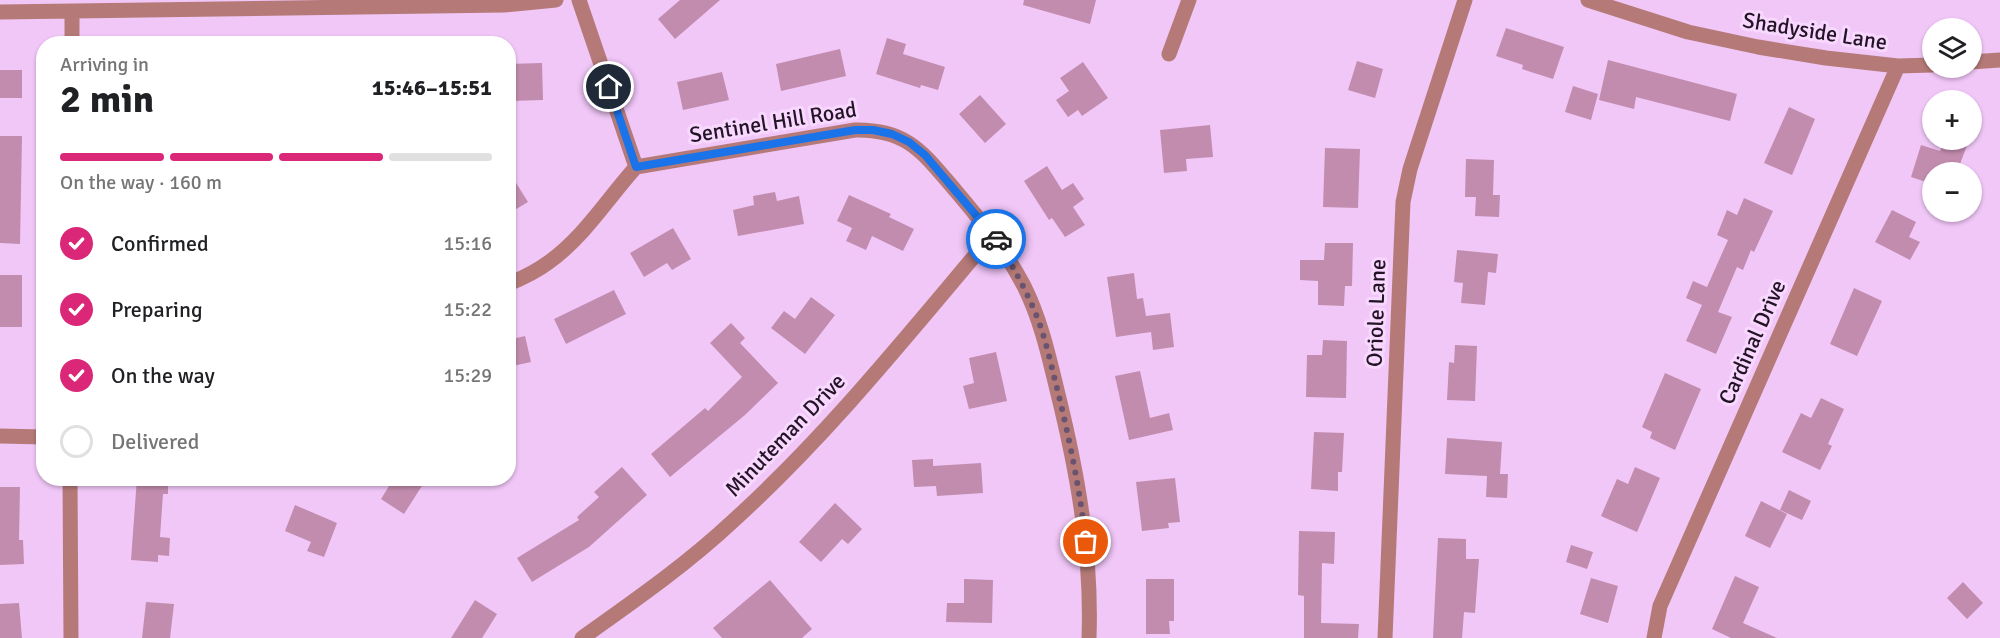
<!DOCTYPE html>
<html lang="en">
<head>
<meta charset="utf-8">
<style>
  body { margin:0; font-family:Signika,sans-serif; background:#f2f2f2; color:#202124; height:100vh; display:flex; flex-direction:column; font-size:22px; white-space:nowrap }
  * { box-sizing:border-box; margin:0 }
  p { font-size:20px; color:#757577 }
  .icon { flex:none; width:33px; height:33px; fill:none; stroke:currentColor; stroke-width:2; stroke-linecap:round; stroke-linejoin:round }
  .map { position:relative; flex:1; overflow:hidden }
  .details { position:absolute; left:36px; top:36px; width:480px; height:450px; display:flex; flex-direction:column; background:#fff; border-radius:24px; box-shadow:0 2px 4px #0004 }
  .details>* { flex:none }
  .fabs { position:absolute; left:1922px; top:18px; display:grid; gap:12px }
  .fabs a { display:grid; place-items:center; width:60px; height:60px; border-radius:50%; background:#fff; box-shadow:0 2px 4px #0004; font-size:30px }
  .pin { position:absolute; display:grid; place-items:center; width:51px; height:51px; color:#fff; margin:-26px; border:3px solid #fff; border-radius:50%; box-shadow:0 2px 6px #0007 }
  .courier { position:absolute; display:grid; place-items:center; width:60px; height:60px; margin:-30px; border:4px solid #1a73e8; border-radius:50%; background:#fff; color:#222; box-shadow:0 2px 8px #0007 }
  .headline em { font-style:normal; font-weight:700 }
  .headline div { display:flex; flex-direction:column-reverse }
  .headline { display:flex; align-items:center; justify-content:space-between; height:102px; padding:0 24px }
  h1 { font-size:39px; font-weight:700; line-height:45px }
  .bar { display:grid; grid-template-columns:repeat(4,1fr); gap:9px 6px; align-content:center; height:72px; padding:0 24px }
  .bar i { height:8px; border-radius:4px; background:#e0e0e0 }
  .bar .current { background:#db2777 }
  .bar p { grid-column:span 4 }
  ol { padding:0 24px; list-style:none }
  li { display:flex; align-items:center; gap:18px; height:66px }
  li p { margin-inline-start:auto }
  li .icon { padding:6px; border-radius:50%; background:#db2777; color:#fff; stroke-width:4 }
  li:last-child { color:#757577 }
  li i { width:33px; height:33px; border:3px solid #e0e0e0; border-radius:50% }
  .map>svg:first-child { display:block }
  .building { fill:#c28cae }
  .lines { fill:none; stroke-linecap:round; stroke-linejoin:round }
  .minor { stroke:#b57a78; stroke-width:15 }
  .done { stroke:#6a536f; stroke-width:6; stroke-dasharray:0 10.8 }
  .route { stroke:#1a73e8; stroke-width:8 }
  .labels { text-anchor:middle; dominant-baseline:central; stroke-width:6; stroke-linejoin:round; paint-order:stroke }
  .street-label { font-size:22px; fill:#221425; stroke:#f9d8ff }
</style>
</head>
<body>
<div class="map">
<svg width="2000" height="638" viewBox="0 0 2000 638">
  <rect width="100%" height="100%" fill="#f1c7f8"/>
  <!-- building -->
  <path class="building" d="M 680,0 L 720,0 L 675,39 L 658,19 Z
    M 1024,0 L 1096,0 L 1090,24 L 1023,5 Z
    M 1506,28 L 1564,47 L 1553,79 L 1522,69 L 1523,65 L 1496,56 Z
    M 887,38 L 906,44 L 903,54 L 945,67 L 938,90 L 921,85 L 920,88 L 876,74 Z
    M 840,49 L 846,76 L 781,91 L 776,64 Z
    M 1608,60 L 1737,94 L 1730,121 L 1636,97 L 1634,109 L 1599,100 Z
    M 1357,61 L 1383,69 L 1375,98 L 1348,90 Z
    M 1083,62 L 1108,98 L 1082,116 L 1078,110 L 1068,117 L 1056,100 L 1069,91 L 1060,78 Z
    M 542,63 L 543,100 L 510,101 L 508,64 Z
    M 0,70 L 22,70 L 22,98 L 0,98 Z
    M 722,72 L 729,100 L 683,110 L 677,82 Z
    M 1573,86 L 1598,94 L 1591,120 L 1565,112 Z
    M 980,95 L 1006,124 L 985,143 L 959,114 Z
    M 1789,107 L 1815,119 L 1792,175 L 1764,163 Z
    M 1210,125 L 1213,157 L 1186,159 L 1187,171 L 1164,173 L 1160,130 Z
    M 0,136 L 22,136 L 20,244 L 0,243 Z
    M 1945,140 L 1969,140 L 1957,172 L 1932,172 L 1932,184 L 1911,177 L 1921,145 L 1940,151 Z
    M 1325,148 L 1360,149 L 1358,208 L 1323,207 Z
    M 1466,159 L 1494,160 L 1493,195 L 1500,195 L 1499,217 L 1475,216 L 1476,197 L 1465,197 Z
    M 1047,166 L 1062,190 L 1073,183 L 1084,199 L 1073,207 L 1085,225 L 1065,237 L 1052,218 L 1049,220 L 1024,181 Z
    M 508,170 L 528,202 L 508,214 Z
    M 775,192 L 777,201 L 799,196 L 804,224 L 738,236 L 733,210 L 754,205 L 753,196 Z
    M 849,195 L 891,214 L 889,217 L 914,229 L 903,251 L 872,236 L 866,250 L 846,241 L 852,228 L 837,221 Z
    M 1744,198 L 1773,211 L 1754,252 L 1751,250 L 1743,270 L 1737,267 L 1718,312 L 1732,317 L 1716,354 L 1686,341 L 1702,305 L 1686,298 L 1693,281 L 1707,287 L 1728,240 L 1717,235 L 1727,210 L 1737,215 Z
    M 1892,210 L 1916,222 L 1909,237 L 1920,242 L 1910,260 L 1875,242 Z
    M 673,228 L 691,259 L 672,270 L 667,263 L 644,277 L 630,253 Z
    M 1325,243 L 1353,243 L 1352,286 L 1345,286 L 1344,306 L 1318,305 L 1318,281 L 1300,280 L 1300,260 L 1324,260 Z
    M 1457,250 L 1498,254 L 1496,273 L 1488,272 L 1485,305 L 1461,303 L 1463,283 L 1454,282 Z
    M 1134,273 L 1137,299 L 1143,298 L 1146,316 L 1170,313 L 1174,347 L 1153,350 L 1151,332 L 1116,337 L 1107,277 Z
    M 0,275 L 22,275 L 22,327 L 0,327 Z
    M 1854,288 L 1882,301 L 1857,356 L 1830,344 Z
    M 614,290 L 626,314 L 566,344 L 554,319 Z
    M 811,297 L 835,315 L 805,354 L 771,328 L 784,311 L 795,319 Z
    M 731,323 L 745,338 L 740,343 L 778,383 L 745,415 L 670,477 L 651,454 L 705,408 L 708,411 L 742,377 L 710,343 Z
    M 525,336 L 531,362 L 508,367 L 508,340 Z
    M 1323,340 L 1347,341 L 1346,398 L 1306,397 L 1307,355 L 1322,355 Z
    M 1455,345 L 1477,346 L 1475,401 L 1447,400 L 1449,362 L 1454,363 Z
    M 996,352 L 1007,401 L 969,409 L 963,386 L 974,383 L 969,358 Z
    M 1140,371 L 1150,418 L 1169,413 L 1173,430 L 1129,440 L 1115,376 Z
    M 1665,373 L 1701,389 L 1675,450 L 1650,438 L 1652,432 L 1642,427 Z
    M 1821,398 L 1844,409 L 1828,444 L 1832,446 L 1820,470 L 1782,452 L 1801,413 L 1811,418 Z
    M 1314,432 L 1344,433 L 1342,472 L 1338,472 L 1338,491 L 1311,489 Z
    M 1447,438 L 1502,442 L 1500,474 L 1508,474 L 1507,498 L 1486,497 L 1487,476 L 1445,474 Z
    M 933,459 L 933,466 L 981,463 L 983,493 L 937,496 L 936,486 L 914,487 L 912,460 Z
    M 622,467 L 647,495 L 589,547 L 532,582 L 517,558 L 579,520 L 577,517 L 599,497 L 594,492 Z
    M 1635,467 L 1660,478 L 1637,532 L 1601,516 L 1617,479 L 1628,484 Z
    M 137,478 L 168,478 L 168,494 L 163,494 L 160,537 L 170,538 L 169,556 L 158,555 L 158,562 L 131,560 Z
    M 394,478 L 427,478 L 404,514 L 381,499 Z
    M 1175,478 L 1180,522 L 1168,523 L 1169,528 L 1142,531 L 1136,482 Z
    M 0,487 L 20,487 L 19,540 L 23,540 L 24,564 L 0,565 Z
    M 1789,490 L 1811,501 L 1802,520 L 1780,510 Z
    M 1761,501 L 1787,514 L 1770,548 L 1745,536 Z
    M 835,503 L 862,529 L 848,544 L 842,539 L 821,562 L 799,542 Z
    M 295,505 L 337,523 L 324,557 L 307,551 L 311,542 L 285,531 Z
    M 1299,531 L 1335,532 L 1334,564 L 1322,563 L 1321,623 L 1359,624 L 1358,638 L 1304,638 L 1304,596 L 1298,595 Z
    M 1438,538 L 1466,539 L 1466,559 L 1479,559 L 1475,613 L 1464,612 L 1462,638 L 1433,638 Z
    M 1571,545 L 1593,552 L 1587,569 L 1566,562 Z
    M 1735,576 L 1759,587 L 1743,623 L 1777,638 L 1731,638 L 1712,629 Z
    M 1591,578 L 1618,586 L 1608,623 L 1580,614 Z
    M 964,579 L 993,580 L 992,623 L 946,622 L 947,603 L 964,603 Z
    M 1146,579 L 1174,579 L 1174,621 L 1169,621 L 1170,634 L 1146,634 Z
    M 770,580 L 812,629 L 802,638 L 722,638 L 713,628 Z
    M 1963,582 L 1983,603 L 1967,619 L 1947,598 Z
    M 475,600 L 497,614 L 482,638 L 451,638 Z
    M 146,602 L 174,604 L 170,638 L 142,638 Z
    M 19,603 L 22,638 L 0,638 L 0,604 Z"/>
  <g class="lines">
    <!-- minor -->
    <path class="minor" d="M 1588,0 L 1688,32 L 1758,47 L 1826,58 L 1898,66 L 1932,65
      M 0,12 L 504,5 L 556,0
      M 72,44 L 72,12
      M 1169,54 L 1189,0
      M 1971,62 L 2000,60
      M 636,167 L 855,130 C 908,129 923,153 955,190 C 982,222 1004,248 1024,286 C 1041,320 1049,357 1058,394 C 1078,475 1092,555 1089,638
      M 508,284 C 523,278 537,271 549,262 C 584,237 608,198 636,167 L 579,0
      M 0,436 L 44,437
      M 70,478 L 71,638
      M 582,638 C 634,601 686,565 733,521 C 829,434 910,332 993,234
      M 1385,638 L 1403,202 L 1410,169 L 1465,0
      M 1654,638 L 1660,606 L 1898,66"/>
  </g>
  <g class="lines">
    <!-- done -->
    <path class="done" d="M 996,239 C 1011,263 1024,286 1035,312 C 1046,338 1051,366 1058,392 C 1070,442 1080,491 1086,542"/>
    <!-- route -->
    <path class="route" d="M 609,87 L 636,167 L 855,130 L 873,130 L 892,134 L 909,142 L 925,155 L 996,239"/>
  </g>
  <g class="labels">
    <!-- street labels -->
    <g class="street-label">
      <text transform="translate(1815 31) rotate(9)">Shadyside Lane</text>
      <text transform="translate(773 122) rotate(-9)">Sentinel Hill Road</text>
      <text transform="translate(1376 313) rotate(-88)">Oriole Lane</text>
      <text transform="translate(1752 342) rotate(-66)">Cardinal Drive</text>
      <text transform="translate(785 435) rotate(-46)">Minuteman Drive</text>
    </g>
  </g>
</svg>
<div class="fabs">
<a><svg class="icon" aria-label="layers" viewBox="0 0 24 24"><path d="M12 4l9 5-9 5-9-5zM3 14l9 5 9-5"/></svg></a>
<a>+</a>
<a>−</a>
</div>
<div class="pin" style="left:1086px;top:542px;background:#ea580c"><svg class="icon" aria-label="bag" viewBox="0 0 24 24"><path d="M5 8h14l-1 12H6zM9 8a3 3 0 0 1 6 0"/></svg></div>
<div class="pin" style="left:609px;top:87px;background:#1f2937"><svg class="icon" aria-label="home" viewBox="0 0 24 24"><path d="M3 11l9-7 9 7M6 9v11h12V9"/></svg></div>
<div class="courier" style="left:996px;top:239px"><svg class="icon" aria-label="car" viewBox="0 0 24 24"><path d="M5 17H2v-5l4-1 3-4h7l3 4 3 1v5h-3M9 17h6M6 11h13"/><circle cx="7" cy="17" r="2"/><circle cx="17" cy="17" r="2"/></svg></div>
<section class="details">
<div class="headline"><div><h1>2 min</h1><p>Arriving in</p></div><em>15:46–15:51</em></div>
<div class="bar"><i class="current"></i><i class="current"></i><i class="current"></i><i></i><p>On the way · 160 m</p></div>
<ol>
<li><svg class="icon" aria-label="check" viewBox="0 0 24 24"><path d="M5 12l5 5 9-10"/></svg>Confirmed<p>15:16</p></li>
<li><svg class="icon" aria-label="check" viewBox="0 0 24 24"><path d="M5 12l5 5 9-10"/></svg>Preparing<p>15:22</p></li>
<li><svg class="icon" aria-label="check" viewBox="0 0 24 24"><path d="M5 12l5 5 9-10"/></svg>On the way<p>15:29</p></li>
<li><i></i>Delivered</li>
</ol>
</section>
</div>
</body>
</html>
